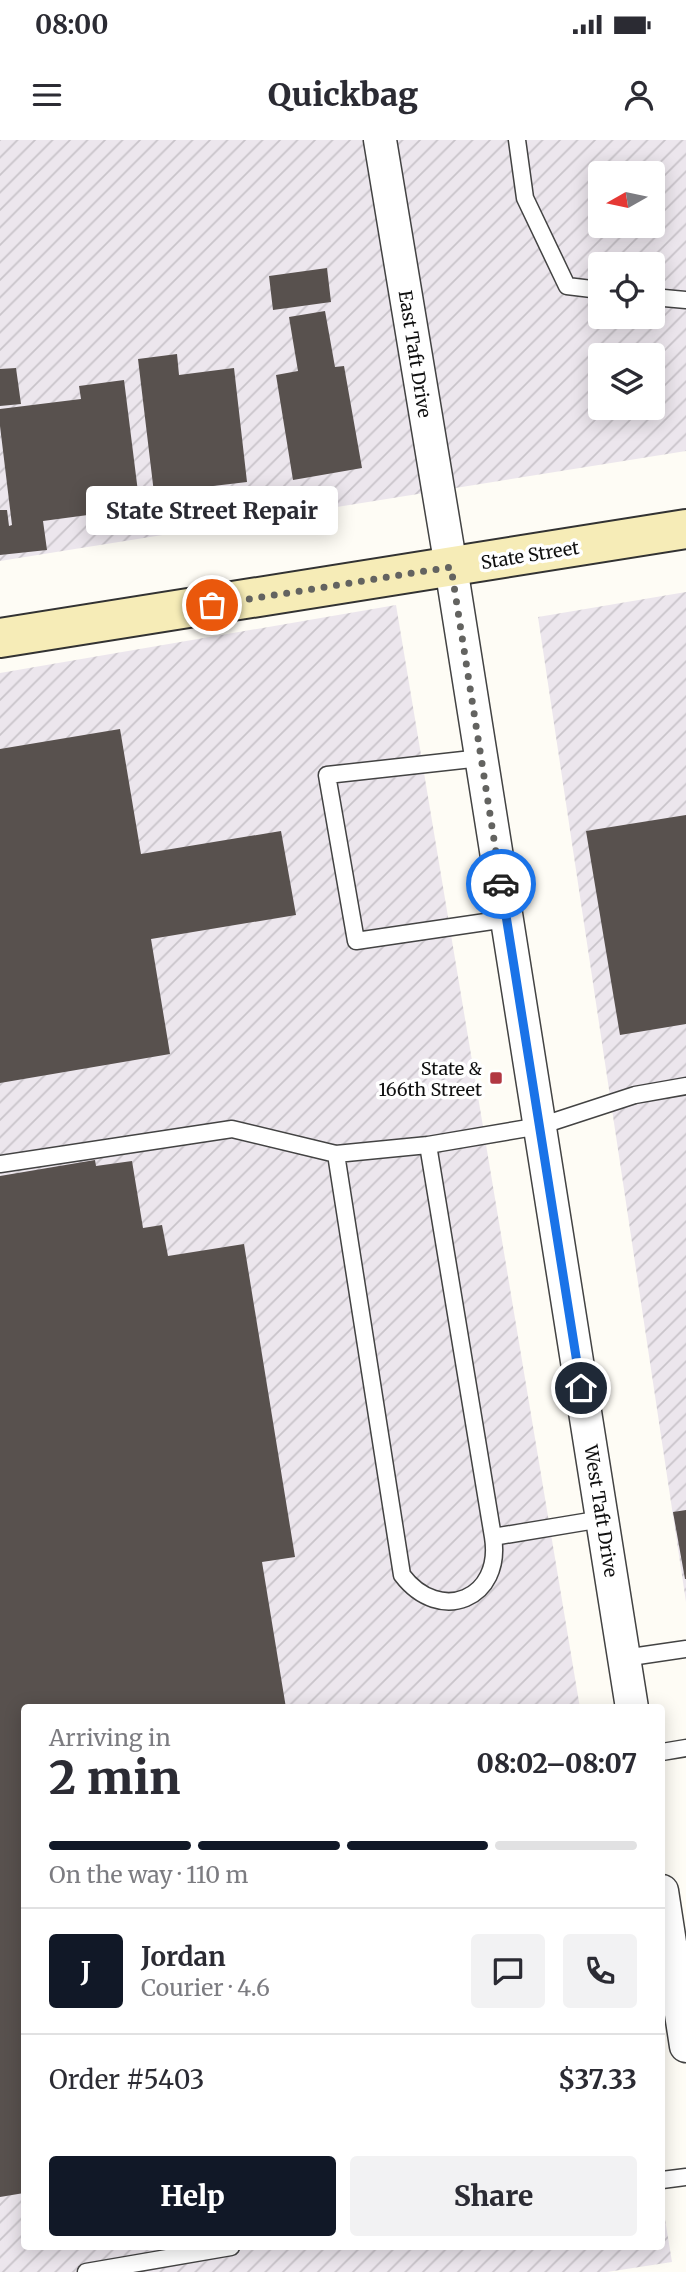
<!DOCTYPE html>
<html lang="en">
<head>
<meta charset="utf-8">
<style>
  body { margin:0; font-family:Merriweather,serif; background:#f2f2f3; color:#2b2b33; height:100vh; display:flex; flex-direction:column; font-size:26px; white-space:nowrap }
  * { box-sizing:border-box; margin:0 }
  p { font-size:23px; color:#7c7c81 }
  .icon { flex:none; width:38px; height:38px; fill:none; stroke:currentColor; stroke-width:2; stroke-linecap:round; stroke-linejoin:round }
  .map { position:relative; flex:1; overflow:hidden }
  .side { position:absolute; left:21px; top:1564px; width:644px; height:546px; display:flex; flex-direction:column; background:#fff; border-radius:7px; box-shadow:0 4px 18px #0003 }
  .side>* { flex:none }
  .needle { width:46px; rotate:261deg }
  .fabs { position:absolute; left:588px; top:21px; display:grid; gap:14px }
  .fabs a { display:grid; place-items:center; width:77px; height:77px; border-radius:7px; background:#fff; box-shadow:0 4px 18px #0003; font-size:35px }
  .pin { position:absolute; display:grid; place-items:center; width:60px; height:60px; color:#fff; margin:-30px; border:4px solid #fff; border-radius:50%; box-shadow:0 2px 7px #0007 }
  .courier { position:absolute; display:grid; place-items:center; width:70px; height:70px; margin:-35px; border:5px solid #1a73e8; border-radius:50%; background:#fff; color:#222; box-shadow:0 2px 9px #0007 }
  .bubble { position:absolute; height:49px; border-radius:7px; background:#fff; box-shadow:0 4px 18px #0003; font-size:23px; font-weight:800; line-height:49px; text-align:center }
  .head em { font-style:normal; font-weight:800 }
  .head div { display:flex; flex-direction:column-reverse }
  .head { display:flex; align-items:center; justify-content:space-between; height:119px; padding:0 28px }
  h1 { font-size:46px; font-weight:800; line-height:52px }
  .bar { display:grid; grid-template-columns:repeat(4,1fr); gap:10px 7px; align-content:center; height:84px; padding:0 28px }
  .bar i { height:9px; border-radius:5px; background:#e1e1e2 }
  .bar .selected { background:#111827 }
  .bar p { grid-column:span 4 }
  .line { display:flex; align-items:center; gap:18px; padding:0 28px; border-top:2px solid #e1e1e2 }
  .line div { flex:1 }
  .round { display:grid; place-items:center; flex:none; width:74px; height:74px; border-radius:7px; background:#f2f2f3 }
  .cta { display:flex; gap:14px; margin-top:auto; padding:14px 28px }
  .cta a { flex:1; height:80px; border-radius:7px; background:#111827; color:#fff; font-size:28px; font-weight:800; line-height:80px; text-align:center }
  .cta a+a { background:#f2f2f3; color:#2b2b33 }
  .status { display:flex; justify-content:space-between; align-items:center; height:49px; padding:0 35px; background:#fff; direction:ltr }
  .status svg { height:19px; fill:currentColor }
  header { display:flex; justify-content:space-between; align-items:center; height:91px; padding:0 28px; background:#fff; font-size:32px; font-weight:800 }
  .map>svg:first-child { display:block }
  .industrial { fill:url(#industrial-furrows); fill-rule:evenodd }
  .building { fill:#58514e }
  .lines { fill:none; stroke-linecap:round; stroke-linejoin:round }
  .lane-casing { stroke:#434343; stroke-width:19 }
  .street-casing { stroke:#434343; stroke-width:35 }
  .secondary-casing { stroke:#323232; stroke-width:42 }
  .lane { stroke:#fff; stroke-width:16 }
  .street { stroke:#fff; stroke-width:32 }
  .secondary { stroke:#f6ecb7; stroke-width:38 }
  .done { stroke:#636360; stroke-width:7; stroke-dasharray:0 12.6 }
  .route { stroke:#1a73e8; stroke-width:9 }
  .poi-dot { fill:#b13742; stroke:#fff; stroke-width:2.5 }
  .labels { text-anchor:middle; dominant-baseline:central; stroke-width:7; stroke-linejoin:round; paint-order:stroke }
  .street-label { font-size:18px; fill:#101010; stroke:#fff }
  .poi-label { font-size:18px; fill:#101010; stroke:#fff; text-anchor:end }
</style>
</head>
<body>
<div class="status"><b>08:00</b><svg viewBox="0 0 49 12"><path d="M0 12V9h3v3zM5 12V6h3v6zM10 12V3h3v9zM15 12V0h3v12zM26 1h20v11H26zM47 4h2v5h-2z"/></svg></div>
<header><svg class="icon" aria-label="menu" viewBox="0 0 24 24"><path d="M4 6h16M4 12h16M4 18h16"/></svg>Quickbag<svg class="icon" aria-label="person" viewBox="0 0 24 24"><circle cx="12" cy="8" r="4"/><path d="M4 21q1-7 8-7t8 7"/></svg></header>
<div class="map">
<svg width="686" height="2132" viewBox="0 0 686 2132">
  <defs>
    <pattern id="industrial-furrows" width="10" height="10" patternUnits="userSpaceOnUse" patternTransform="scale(1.75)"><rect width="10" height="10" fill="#ece6ed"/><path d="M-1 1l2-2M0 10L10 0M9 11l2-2" fill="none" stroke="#c9c4ca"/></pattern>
  </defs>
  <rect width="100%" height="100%" fill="#fefcf5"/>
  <!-- industrial -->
  <path class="industrial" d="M 0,0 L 686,0 L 686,311 L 0,421 ZM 600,33 L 653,33 L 653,86 L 600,86 ZM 600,124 L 653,124 L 653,177 L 600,177 ZM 600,215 L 653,215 L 653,268 L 600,268 Z
    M 686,452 L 686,1462 L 538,477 Z
    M 396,465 L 580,1568 L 24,1568 L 24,2107 L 662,2107 L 662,2061 L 672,2122 L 607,2132 L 0,2132 L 0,533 Z"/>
  <!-- building -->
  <path class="building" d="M 327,128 L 331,162 L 273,170 L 269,136 Z
    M 325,171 L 335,227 L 344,226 L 362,328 L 293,340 L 276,235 L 298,231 L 289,177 Z
    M 177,214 L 179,235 L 234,228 L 247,342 L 154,353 L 138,219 Z
    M 16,228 L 21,264 L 0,266 L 0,229 Z
    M 124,240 L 140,368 L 43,381 L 47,410 L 0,415 L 0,370 L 7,370 L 9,386 L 12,385 L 0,286 L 0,269 L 81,259 L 79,246 Z
    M 120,589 L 141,714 L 281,691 L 296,775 L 151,799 L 170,914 L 0,943 L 0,609 Z
    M 686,675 L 686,884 L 620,895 L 586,691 Z
    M 95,1020 L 96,1026 L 132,1021 L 143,1088 L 162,1085 L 168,1116 L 244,1104 L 295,1417 L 262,1422 L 286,1568 L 24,1568 L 24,2053 L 0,2057 L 0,1036 Z
    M 686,1370 L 686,1439 L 685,1439 L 673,1372 Z"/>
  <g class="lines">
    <defs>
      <path id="lane" d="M 517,0 L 525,58 L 567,146 L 600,150
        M 653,157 L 686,160
        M 481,618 L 327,635 L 356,801 L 506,779
        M 428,1005 L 336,1014 L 402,1435 C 440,1485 503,1459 493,1397
        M 0,1024 L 232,989 L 336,1014
        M 602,1379 L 493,1397 L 428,1005 L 540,986 L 635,955 L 686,946
        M 624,1518 L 686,1509
        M 662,1612 L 686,1608
        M 662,2040 L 686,2037
        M 86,2132 L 231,2107"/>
      <path id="street" d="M 380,0 L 451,427 L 632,1568
        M 662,1751 L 686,1906"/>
      <path id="secondary" d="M 0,498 L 686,389"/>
    </defs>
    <!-- lane casing -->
    <use href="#lane" class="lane-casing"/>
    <!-- street casing -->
    <use href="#street" class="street-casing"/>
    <!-- secondary casing -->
    <use href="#secondary" class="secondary-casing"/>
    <!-- lane -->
    <use href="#lane" class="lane"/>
    <!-- street -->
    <use href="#street" class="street"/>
    <!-- secondary -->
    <use href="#secondary" class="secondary"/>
  </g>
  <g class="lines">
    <!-- done -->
    <path class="done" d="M 212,465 L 451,427 L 501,744"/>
    <!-- route -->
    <path class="route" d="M 501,744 L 581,1248"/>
  </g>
  <!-- markers -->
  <rect class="poi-dot" x="489" y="931" width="14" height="14" rx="3.5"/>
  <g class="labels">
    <!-- street labels -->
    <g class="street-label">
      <text transform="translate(415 214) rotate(81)">East Taft Drive</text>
      <text transform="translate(530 415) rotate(-9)">State Street</text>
      <text transform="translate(601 1371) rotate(81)">West Taft Drive</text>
    </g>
    <!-- poi labels -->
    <g class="poi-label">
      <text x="482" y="928">State &amp;<tspan x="482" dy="21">166th Street</tspan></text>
    </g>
  </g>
</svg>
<div class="fabs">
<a><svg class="needle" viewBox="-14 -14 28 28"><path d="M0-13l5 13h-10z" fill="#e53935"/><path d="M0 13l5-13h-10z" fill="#7c7c81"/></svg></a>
<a><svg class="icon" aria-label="locate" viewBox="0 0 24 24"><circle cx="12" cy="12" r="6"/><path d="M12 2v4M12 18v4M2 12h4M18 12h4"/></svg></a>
<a><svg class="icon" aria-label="layers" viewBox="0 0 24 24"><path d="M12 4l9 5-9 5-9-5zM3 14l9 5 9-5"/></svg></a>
</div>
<div class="pin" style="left:212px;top:465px;background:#ea580c"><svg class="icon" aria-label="bag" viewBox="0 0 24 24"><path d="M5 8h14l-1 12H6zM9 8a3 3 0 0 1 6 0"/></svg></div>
<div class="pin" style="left:581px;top:1248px;background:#1f2937"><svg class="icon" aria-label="home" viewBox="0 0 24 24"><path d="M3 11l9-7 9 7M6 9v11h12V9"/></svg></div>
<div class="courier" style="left:501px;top:744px"><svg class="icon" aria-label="car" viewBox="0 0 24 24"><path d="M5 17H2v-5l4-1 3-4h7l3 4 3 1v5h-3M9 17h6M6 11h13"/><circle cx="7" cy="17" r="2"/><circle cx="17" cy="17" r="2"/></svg></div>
<div class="bubble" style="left:86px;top:346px;width:252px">State Street Repair</div>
<section class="side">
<div class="head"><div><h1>2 min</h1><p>Arriving in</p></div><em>08:02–08:07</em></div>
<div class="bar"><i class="selected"></i><i class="selected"></i><i class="selected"></i><i></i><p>On the way · 110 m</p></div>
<div class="line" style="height:126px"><b class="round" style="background:#111827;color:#fff">J</b><div><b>Jordan</b><p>Courier · 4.6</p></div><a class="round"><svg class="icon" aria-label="chat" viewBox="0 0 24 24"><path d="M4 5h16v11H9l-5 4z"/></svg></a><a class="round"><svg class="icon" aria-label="phone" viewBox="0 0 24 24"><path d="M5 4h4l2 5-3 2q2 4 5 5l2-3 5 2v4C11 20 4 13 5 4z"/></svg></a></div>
<div class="line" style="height:91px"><div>Order #5403</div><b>$37.33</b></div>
<div class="cta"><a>Help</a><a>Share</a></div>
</section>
</div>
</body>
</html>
